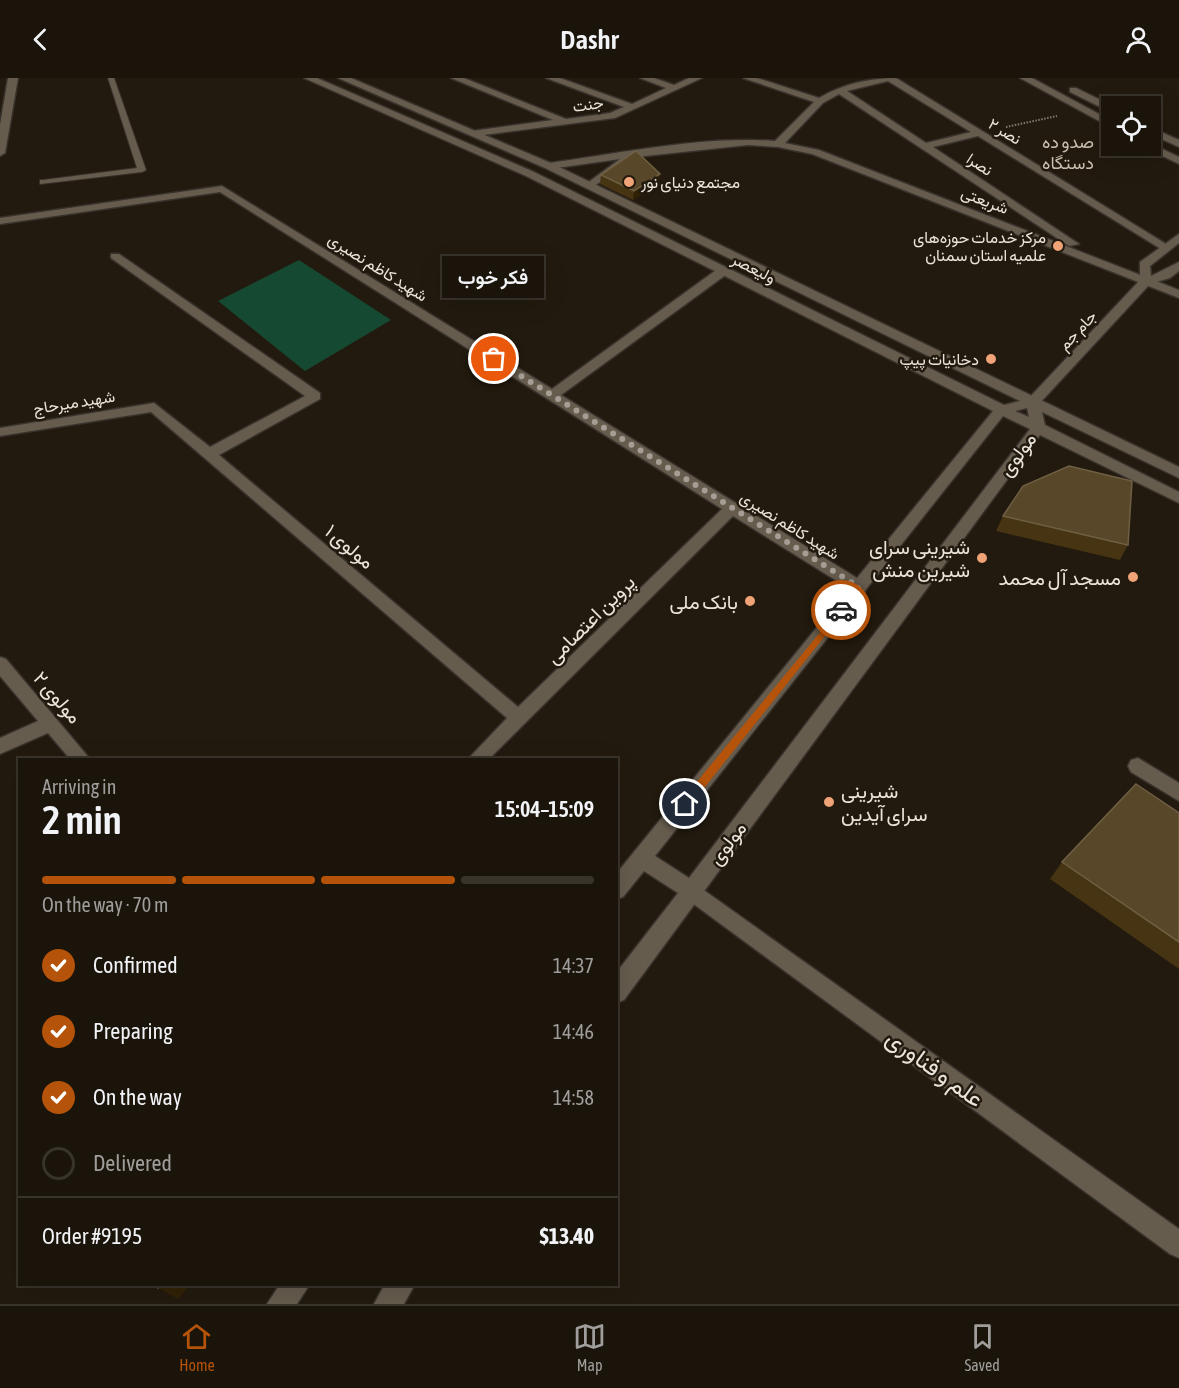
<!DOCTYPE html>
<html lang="en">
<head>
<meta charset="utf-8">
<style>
  body { margin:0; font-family:"Asap Condensed",Vazirmatn,sans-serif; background:#272118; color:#f1f3f6; height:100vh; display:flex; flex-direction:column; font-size:22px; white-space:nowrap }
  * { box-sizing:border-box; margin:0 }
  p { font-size:20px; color:#9f9e9c }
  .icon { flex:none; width:33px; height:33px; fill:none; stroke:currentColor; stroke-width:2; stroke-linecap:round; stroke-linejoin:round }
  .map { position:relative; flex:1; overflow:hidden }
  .drawer { position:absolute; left:18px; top:680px; width:600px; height:528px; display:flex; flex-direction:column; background:#1a140a; border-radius:0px; box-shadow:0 6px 24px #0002,0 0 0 2px #38332b }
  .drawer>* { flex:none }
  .tools { position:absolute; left:1101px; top:18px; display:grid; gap:12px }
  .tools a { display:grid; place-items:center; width:60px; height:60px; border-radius:0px; background:#1a140a; box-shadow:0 6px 24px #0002,0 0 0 2px #38332b; font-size:30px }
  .pin { position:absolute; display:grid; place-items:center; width:51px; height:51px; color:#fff; margin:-26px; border:3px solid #fff; border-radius:50%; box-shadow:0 2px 6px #0007 }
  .courier { position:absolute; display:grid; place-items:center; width:60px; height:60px; margin:-30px; border:4px solid #b45309; border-radius:50%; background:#fff; color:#222; box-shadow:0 2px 8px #0007 }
  .bubble { position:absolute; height:42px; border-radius:0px; background:#1a140a; box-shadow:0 6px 24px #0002,0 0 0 2px #38332b; font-size:20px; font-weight:600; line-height:42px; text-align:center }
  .summary em { font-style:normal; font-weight:600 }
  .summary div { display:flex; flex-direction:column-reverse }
  .summary { display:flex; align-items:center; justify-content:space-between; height:102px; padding:0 24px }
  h1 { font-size:39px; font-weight:600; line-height:45px }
  .bar { display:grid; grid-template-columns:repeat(4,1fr); gap:9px 6px; align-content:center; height:72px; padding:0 24px }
  .bar i { height:8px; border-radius:4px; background:#38332b }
  .bar .active { background:#b45309 }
  .bar p { grid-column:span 4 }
  .line { display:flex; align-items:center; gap:15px; padding:0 24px; border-top:2px solid #38332b }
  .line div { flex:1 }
  ol { padding:0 24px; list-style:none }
  li { display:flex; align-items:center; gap:18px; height:66px }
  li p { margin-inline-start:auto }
  li .icon { padding:6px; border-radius:50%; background:#b45309; color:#fff; stroke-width:4 }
  li:last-child { color:#9f9e9c }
  li i { width:33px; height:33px; border:3px solid #38332b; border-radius:50% }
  header { display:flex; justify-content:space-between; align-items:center; height:78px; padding:0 24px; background:#1a140a; font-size:27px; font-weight:600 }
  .menu { display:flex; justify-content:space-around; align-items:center; height:84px; border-top:2px solid #38332b; background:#1a140a; font-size:16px; color:#9f9e9c }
  .menu a { display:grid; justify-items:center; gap:3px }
  .menu .active { color:#b45309 }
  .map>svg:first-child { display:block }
  .green { fill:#164931 }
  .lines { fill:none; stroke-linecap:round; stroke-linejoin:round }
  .service-casing { stroke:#38322c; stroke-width:2 }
  .minor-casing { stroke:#38322c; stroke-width:3 }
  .tertiary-casing { stroke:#38322c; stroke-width:3 }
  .secondary-casing { stroke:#38322c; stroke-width:3 }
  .path { stroke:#827b70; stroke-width:2; stroke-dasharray:1.5 1.5; stroke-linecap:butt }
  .service { fill:#665c4e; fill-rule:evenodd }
  .minor { fill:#665c4e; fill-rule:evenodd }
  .tertiary { fill:#665c4e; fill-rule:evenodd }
  .secondary { fill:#665c4e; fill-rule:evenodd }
  .wall { fill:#463412 }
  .shaded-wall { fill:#302207 }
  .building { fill:#584728; stroke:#6f6044; stroke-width:1.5 }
  .route { fill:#b45309 }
  .done { stroke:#a49e94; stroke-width:6; stroke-dasharray:0 10.8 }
  .poi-dot { fill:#efa377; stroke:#221a0e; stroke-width:2 }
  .labels { text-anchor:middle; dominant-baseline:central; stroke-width:5; stroke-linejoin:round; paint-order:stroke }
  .far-street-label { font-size:16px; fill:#eae5dc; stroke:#221a0e }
  .far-poi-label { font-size:16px; fill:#eae5dc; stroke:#221a0e; text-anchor:end }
  .far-neighbourhood-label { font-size:18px; fill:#cabfaf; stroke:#221a0e }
  .street-label { font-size:20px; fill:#eae5dc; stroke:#221a0e }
  .poi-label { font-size:20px; fill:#eae5dc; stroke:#221a0e; text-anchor:end }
  .near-street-label { font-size:24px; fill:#eae5dc; stroke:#221a0e }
</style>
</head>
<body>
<header><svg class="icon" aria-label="back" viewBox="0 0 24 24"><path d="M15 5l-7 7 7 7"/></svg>Dashr<svg class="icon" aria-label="person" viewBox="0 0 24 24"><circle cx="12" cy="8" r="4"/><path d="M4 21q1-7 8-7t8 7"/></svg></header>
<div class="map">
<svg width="1179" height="1226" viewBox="0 0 1179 1226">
  <rect width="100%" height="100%" fill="#221a0e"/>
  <!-- green -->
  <path class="green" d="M 299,182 L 391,242 L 305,293 L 218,223 Z"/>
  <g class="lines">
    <defs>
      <path id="service" d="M 108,0 L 114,0 L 146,92 L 142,94 L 40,106 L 40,102 L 43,102 L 137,90 Z"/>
      <path id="minor" d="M 451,0 L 464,0 L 566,41 L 610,35 L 624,29 L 546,0 L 560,0 L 632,26 L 666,10 L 640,0 L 654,0 L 674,7 L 689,0 L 702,0 L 615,40 L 476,58 L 472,57 L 472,53 L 553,42 Z
        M 743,0 L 757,0 L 819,20 C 843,6 869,0 896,0 L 1171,169 L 1161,171 L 978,58 L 933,69 L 1079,166 L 1069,168 L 839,16 L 823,25 L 785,65 L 819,72 L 1179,212 L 1179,220 L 812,76 L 778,69 L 748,67 L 636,79 L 590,111 L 585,108 L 586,106 L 620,81 L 549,91 L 544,88 L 549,85 C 622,75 702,58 775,63 L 814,24 ZM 888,3 L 971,54 L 926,65 L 847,13 Z
        M 222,108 L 552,311 L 719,190 L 727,190 L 727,196 L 561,317 L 865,505 L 867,509 L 865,513 L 853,513 L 733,438 L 489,681 L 468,681 L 507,640 L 151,334 L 0,358 L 0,350 L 154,325 L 210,369 L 305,318 L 111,180 L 111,176 L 119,176 L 320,315 L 320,321 L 219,377 L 518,629 L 722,431 L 220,114 L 0,146 L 0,140 Z
        M 0,579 L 6,581 L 90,681 L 70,681 L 48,655 L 0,676 L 0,660 L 38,643 L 0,598 Z
        M 1138,680 L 1179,705 L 1179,723 L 1131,694 L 1128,688 L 1131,682 Z
        M 691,803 L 1179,1151 L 1179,1180 L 1170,1176 L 684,819 L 681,812 L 684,805 Z"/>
      <path id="tertiary" d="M 1020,0 L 1032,0 L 1112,43 L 1112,50 Z
        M 1070,10 L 1076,10 L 1113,28 L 1112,35 L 1070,14 Z
        M 1150,49 L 1179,62 L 1179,69 L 1150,56 Z
        M 1150,65 L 1179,79 L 1179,86 L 1146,70 L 1145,68 L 1150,68 Z
        M 1179,156 L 1179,165 L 1150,188 L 1151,198 L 1179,184 L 1179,193 L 1170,200 L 1150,206 L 1038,327 L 1028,327 L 1028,321 L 1140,202 L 1140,184 Z"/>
      <path id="secondary" d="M 8,0 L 18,0 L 5,75 L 0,78 L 0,47 Z
        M 304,0 L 317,0 L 534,94 L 1004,327 L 1020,323 L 545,90 L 338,0 L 351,0 L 553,86 L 1179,389 L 1179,400 L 1042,334 L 1045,347 L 1179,414 L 1179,425 L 1040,357 L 624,922 L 616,925 L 616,895 L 678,815 L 644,793 L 623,819 L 616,821 L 616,796 L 993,333 L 526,98 ZM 1027,330 L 1029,339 L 1015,333 ZM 1003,338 L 1030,351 L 689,800 L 655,778 Z
        M 280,1206 L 310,1206 L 297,1226 L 267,1226 Z
        M 385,1206 L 415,1206 L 404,1226 L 374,1226 Z"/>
    </defs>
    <!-- service casing -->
    <use href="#service" class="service-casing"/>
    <!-- minor casing -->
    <use href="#minor" class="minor-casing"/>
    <!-- tertiary casing -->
    <use href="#tertiary" class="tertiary-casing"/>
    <!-- secondary casing -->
    <use href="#secondary" class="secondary-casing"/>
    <!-- path -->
    <path class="path" d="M 1006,49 L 1057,38"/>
    <!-- service -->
    <use href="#service" class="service"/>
    <!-- minor -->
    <use href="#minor" class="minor"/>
    <!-- tertiary -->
    <use href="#tertiary" class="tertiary"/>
    <!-- secondary -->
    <use href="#secondary" class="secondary"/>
  </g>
  <!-- wall -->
  <path class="wall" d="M 601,97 L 659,106 L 633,122 L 600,106 Z
    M 1003,438 L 1128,467 L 1120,482 L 996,453 Z
    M 1179,735 L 1179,891 L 1050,801 L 1062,784 Z"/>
  <!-- shaded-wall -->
  <path class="shaded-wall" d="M 660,96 L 659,106 L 633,122 L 634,113 Z
    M 162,1206 L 191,1206 L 178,1221 L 158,1210 Z"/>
  <!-- building -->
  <path class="building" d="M 636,73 L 660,96 L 634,113 L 601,97 Z
    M 1069,388 L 1132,403 L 1128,467 L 1003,438 L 1023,408 Z
    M 1136,706 L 1179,735 L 1179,864 L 1062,784 Z
    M 154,1206 L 162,1206 L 158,1210 Z"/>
  <!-- route -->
  <path class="route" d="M 841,529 L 845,532 L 844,534 L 689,729 L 681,729 L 681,723 Z"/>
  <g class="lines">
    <!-- done -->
    <path class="done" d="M 494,281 L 859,509 L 841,532"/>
  </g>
  <!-- markers -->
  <g class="poi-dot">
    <circle cx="629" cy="104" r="6"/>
    <circle cx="1058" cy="168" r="6"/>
    <circle cx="991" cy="281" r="6"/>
    <circle cx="982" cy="480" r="6"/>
    <circle cx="1133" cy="499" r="6"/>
    <circle cx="750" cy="523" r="6"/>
    <circle cx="829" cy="724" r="6"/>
  </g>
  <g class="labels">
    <!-- far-street labels -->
    <g class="far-street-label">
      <text transform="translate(588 26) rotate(-8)">جنت</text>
      <text transform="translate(1005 53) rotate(31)">نصر ۲</text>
      <text transform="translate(980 86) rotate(33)">نصرا</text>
      <text transform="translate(985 122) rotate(21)">شریعتی</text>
      <text transform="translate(378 189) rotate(32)">شهید کاظم نصیری</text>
      <text transform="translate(754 190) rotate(27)">ولیعصر</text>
      <text transform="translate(1077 252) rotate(-47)">جام جم</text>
      <text transform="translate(74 324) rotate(-9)">شهید میرحاج</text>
      <text transform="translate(790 447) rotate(32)">شهید کاظم نصیری</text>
    </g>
    <!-- far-poi labels -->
    <g class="far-poi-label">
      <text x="641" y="104" text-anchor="start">مجتمع دنیای نور</text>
      <text x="1046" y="159">مرکز خدمات حوزه‌های<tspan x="1046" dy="18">علمیه استان سمنان</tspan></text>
      <text x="979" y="281">دخانیات پیپ</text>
    </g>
    <!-- far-neighbourhood labels -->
    <g class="far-neighbourhood-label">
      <text x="1068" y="63">صدو ده<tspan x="1068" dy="21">دستگاه</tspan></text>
    </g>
    <!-- street labels -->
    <g class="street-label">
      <text transform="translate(1017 376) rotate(-54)">مولوی</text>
      <text transform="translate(350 468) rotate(40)">مولوی ۱</text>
      <text transform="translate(590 541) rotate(-45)">پروین اعتصامی</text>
      <text transform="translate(58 619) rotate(49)">مولوی ۲</text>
      <text transform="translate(727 765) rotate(-53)">مولوی</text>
    </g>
    <!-- poi labels -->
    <g class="poi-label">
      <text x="970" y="468">شیرینی سرای<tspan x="970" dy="23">شیرین منش</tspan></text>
      <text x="1121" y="499">مسجد آل محمد</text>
      <text x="738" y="523">بانک ملی</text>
      <text x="841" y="712" text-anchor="start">شیرینی<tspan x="841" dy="23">سرای آیدین</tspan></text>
    </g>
    <!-- near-street labels -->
    <g class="near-street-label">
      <text transform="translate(935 990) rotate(36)">علم و فناوری</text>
    </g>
  </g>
</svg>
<div class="tools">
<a><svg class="icon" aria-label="locate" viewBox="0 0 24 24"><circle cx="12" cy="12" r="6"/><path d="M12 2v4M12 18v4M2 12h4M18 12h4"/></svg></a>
</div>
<div class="pin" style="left:494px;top:281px;background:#ea580c"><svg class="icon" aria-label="bag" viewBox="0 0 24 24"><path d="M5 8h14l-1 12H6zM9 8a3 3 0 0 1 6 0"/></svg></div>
<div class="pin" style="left:685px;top:726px;background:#1f2937"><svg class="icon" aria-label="home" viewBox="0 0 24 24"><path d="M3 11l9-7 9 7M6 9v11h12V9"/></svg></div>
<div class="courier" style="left:841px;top:532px"><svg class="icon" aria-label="car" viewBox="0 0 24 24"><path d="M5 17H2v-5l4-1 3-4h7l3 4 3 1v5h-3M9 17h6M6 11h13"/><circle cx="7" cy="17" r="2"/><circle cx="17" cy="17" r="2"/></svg></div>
<div class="bubble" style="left:442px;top:178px;width:102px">فکر خوب</div>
<section class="drawer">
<div class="summary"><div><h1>2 min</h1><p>Arriving in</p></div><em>15:04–15:09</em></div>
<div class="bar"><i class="active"></i><i class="active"></i><i class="active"></i><i></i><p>On the way · 70 m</p></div>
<ol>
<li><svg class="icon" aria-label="check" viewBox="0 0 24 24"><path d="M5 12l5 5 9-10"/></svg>Confirmed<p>14:37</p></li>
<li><svg class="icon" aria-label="check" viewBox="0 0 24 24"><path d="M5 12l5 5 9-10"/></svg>Preparing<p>14:46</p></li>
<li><svg class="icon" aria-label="check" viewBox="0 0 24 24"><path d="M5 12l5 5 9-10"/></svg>On the way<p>14:58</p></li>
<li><i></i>Delivered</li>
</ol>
<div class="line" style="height:78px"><div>Order #9195</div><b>$13.40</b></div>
</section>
</div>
<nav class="menu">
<a class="active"><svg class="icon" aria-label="home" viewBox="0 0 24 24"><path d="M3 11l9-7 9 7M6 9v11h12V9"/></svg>Home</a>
<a><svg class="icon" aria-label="map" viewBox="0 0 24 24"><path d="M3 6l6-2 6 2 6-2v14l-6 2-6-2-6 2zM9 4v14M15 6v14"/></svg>Map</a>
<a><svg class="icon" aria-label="saved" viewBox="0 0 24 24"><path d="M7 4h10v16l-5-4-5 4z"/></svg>Saved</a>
</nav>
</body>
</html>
